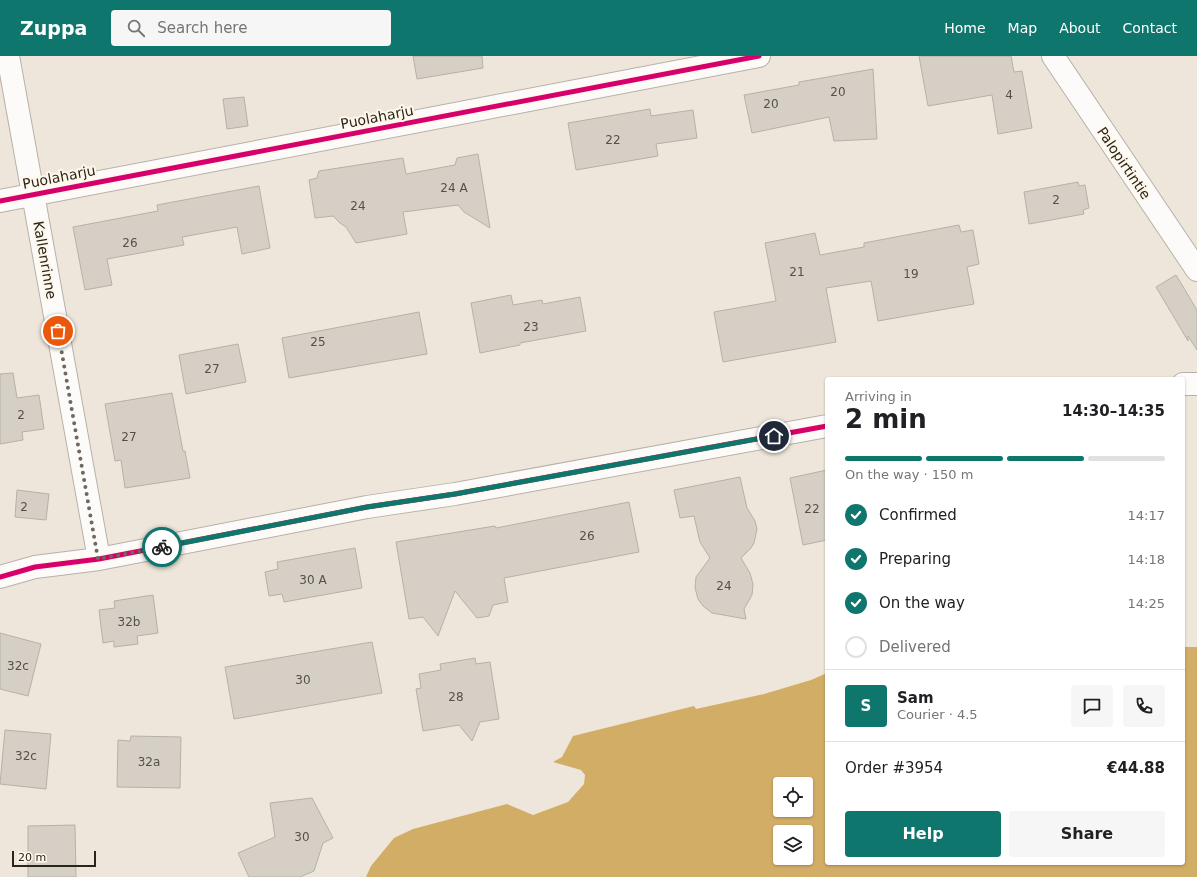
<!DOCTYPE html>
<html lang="en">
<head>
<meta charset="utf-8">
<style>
  body { margin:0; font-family:"DejaVu Sans",sans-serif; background:#f6f6f6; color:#202124; height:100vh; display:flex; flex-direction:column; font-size:15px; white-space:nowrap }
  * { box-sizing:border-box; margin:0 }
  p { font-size:13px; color:#757577 }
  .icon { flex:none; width:22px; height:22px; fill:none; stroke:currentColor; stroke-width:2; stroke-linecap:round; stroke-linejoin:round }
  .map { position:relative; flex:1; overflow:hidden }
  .panel { position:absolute; left:825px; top:321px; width:360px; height:488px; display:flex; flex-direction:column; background:#fff; border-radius:4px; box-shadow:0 1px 3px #0004 }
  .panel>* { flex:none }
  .buttons { position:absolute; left:773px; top:721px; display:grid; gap:8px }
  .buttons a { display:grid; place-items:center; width:40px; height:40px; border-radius:4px; background:#fff; box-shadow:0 1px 3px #0004; font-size:20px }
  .scale { position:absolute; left:12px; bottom:10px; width:84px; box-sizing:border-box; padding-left:4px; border:2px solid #29241c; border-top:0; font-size:11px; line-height:14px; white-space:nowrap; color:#29241c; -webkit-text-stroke:3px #fff7e9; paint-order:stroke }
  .pin { position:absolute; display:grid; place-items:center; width:34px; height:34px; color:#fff; margin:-17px; border:2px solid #fff; border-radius:50%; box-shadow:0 1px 4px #0007 }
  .courier { position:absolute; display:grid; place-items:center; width:40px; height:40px; margin:-20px; border:3px solid #0f766e; border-radius:50%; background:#fff; color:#222; box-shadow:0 1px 5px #0007 }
  .headline em { font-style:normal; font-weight:700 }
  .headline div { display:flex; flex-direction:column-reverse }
  .headline { display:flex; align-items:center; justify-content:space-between; height:68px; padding:0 20px }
  h1 { font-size:26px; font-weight:700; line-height:30px }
  .bar { display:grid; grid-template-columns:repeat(4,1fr); gap:6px 4px; align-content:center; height:48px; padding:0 20px }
  .bar i { height:5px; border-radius:3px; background:#e0e0e0 }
  .bar .active { background:#0f766e }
  .bar p { grid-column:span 4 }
  .line { display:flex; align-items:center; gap:10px; padding:0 20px; border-top:1px solid #e0e0e0 }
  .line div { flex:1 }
  .round { display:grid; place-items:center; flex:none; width:42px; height:42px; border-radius:4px; background:#f6f6f6 }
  ol { padding:0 20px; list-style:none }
  li { display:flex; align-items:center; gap:12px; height:44px }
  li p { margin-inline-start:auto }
  li .icon { padding:4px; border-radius:50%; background:#0f766e; color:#fff; stroke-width:4 }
  li:last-child { color:#757577 }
  li i { width:22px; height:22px; border:2px solid #e0e0e0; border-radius:50% }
  .action { display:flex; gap:8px; margin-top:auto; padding:8px 20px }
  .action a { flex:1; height:46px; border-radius:4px; background:#0f766e; color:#fff; font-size:16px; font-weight:700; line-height:46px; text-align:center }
  .action a+a { background:#f6f6f6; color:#202124 }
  header { display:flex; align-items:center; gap:24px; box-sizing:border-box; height:56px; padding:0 20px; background:#0f766e; color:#fff }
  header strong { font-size:19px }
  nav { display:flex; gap:22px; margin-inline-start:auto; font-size:14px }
  .search { width:280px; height:36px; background:#f6f6f6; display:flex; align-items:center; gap:10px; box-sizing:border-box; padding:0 14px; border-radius:4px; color:#757577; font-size:15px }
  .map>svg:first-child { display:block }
  .water { fill:#d2ad66; fill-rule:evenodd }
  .building { fill:#d5cfc5; stroke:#b6b1a7 }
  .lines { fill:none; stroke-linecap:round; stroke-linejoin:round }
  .minor-casing { stroke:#b8b1a8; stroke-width:24 }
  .minor { stroke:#fcfbf9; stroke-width:22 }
  .cycleway-casing { stroke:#fff7e9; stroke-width:8 }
  .cycleway { stroke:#d6006c; stroke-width:5 }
  .done { stroke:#6e685e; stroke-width:4; stroke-dasharray:0 7.2 }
  .route { stroke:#0f766e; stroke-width:5 }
  .labels { text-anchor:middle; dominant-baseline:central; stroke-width:4; stroke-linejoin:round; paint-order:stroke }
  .number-label { font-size:12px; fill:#565048 }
  .street-label { font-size:14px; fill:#29241c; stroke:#fff7e9 }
</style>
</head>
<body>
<header>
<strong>Zuppa</strong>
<div class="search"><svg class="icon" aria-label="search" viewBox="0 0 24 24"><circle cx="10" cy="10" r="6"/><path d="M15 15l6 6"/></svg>Search here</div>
<nav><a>Home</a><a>Map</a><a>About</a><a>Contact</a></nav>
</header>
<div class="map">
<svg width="1197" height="821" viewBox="0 0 1197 821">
  <rect width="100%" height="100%" fill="#eee6da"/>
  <!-- water -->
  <path class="water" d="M 1183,591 L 1197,591 L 1197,821 L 366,821 L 371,810 L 394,782 L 413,773 L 507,748 L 533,759 L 568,746 L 584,728 L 585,719 L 581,714 L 553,706 L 562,701 L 573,680 L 694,650 L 696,653 L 764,638 L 811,624 L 827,617 L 827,807 L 1183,807 ZM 780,728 L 806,728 L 806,754 L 780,754 ZM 780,776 L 806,776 L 806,802 L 780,802 Z"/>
  <!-- building -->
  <path class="building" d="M 413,0 L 482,0 L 483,12 L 417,23 Z
    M 919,0 L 1011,0 L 1014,16 L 1022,15 L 1032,72 L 998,78 L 992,39 L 928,50 Z
    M 873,13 L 877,83 L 834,85 L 829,61 L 752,77 L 744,39 L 799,29 L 799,26 Z
    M 244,41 L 248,70 L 227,73 L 223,43 Z
    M 650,53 L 651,60 L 693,54 L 697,82 L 656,88 L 658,100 L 576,114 L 568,67 Z
    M 478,98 L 490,172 L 464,156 L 458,149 L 403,156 L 407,178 L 356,187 L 346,171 L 340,167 L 333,160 L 315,162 L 309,124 L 317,122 L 319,115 L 403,102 L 406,118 L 455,109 L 457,102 Z
    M 1078,126 L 1079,130 L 1085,129 L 1089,152 L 1083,154 L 1084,158 L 1029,168 L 1024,136 Z
    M 259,130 L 270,192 L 242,198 L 237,171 L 182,181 L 184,189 L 107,203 L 112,229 L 85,234 L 73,171 L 158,155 L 157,149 Z
    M 959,169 L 961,176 L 973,174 L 979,208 L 967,211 L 974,248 L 878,265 L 871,225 L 826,232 L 836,286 L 723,306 L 714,256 L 776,245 L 765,187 L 815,177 L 820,199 L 864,191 L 864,187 Z
    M 1176,219 L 1197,254 L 1197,294 L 1188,280 L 1188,285 L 1156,231 Z
    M 511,239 L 513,249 L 542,244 L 543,248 L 580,241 L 586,275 L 520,287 L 520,289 L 480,297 L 471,247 Z
    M 419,256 L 427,298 L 289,322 L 282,282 Z
    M 238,288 L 246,326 L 186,338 L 179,299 Z
    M 13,317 L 17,342 L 39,339 L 44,373 L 22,376 L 23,384 L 0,388 L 0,318 Z
    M 172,337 L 183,395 L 185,395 L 190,422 L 125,432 L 121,404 L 115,405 L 105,348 Z
    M 827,414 L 827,484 L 803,489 L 790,422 Z
    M 740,421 L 747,452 L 755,465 L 757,473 L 754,487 L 751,492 L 741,502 L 750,517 L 753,528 L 752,539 L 744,553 L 746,563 L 712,557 L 703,550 L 698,543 L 695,532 L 696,521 L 710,502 L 700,486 L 694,460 L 680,462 L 674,434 Z
    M 17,434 L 49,438 L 46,464 L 15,461 Z
    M 629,446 L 639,496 L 504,522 L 508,546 L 493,549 L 489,560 L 477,562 L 455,535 L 438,580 L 423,561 L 409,563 L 396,486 L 495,470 L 496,472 Z
    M 355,492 L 362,532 L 284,546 L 282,538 L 269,540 L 265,516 L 278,513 L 277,506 Z
    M 153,539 L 158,577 L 137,580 L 138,588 L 114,591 L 114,585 L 103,587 L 99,554 L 115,552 L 114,545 Z
    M 0,577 L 41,588 L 28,640 L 0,633 Z
    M 372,586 L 382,637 L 234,663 L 225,611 Z
    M 475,602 L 476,608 L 490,606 L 499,663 L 480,666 L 472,685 L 459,669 L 423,675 L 416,633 L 421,632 L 419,618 L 441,614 L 440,608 Z
    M 5,674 L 51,678 L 46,733 L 0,728 Z
    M 131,680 L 181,681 L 180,732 L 117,731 L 118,684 L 130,685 Z
    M 312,742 L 333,782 L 323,787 L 314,815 L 300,821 L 249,821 L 238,797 L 275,781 L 270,747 Z
    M 75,769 L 76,821 L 28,821 L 28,770 Z"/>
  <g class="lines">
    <defs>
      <path id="minor" d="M 8,0 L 99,503
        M 1053,0 L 1197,214
        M 0,145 L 759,0
        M 1183,328 L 1197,328
        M 0,521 L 35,511 L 99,503 L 367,451 L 455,438 L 827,370"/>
    </defs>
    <!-- minor casing -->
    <use href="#minor" class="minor-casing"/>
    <!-- minor -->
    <use href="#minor" class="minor"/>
    <defs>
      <path id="cycleway" d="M 0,145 L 759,0
        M 0,521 L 35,511 L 99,503 L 367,451 L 455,438 L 827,370"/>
    </defs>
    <!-- cycleway casing -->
    <use href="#cycleway" class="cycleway-casing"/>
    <!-- cycleway -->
    <use href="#cycleway" class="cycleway"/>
  </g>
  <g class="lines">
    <!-- done -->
    <path class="done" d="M 58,275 L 98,503 L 162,491"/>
    <!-- route -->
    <path class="route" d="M 162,491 L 367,451 L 455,438 L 774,380"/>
  </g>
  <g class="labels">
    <!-- number labels -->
    <g class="number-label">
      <text x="838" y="36">20</text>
      <text x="1009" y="39">4</text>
      <text x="771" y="48">20</text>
      <text x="613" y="84">22</text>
      <text x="454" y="132">24 A</text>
      <text x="1056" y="144">2</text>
      <text x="358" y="150">24</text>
      <text x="130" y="187">26</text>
      <text x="797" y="216">21</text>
      <text x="911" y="218">19</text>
      <text x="531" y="271">23</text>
      <text x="318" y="286">25</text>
      <text x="212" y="313">27</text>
      <text x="21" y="359">2</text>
      <text x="129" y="381">27</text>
      <text x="24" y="451">2</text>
      <text x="812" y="453">22</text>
      <text x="587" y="480">26</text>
      <text x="313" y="524">30 A</text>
      <text x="724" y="530">24</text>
      <text x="129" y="566">32b</text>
      <text x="18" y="610">32c</text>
      <text x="303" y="624">30</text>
      <text x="456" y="641">28</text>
      <text x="26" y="700">32c</text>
      <text x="149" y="706">32a</text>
      <text x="302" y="781">30</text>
    </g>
    <!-- street labels -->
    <g class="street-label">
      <text transform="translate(377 61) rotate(-11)">Puolaharju</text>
      <text transform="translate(1124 107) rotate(56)">Palopirtintie</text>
      <text transform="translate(59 121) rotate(-11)">Puolaharju</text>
      <text transform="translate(45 204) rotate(80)">Kallenrinne</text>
    </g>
  </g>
</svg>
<div class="buttons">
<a><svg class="icon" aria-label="locate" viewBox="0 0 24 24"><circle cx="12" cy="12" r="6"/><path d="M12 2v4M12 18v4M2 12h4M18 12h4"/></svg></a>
<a><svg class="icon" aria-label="layers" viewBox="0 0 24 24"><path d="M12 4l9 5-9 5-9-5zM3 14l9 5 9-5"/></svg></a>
</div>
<div class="scale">20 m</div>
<div class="pin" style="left:58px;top:275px;background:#ea580c"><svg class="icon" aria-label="bag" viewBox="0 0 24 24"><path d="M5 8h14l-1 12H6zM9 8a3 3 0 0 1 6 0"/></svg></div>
<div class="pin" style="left:774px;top:380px;background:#1f2937"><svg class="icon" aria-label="home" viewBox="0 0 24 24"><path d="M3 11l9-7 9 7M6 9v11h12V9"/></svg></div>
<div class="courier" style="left:162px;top:491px"><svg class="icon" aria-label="bike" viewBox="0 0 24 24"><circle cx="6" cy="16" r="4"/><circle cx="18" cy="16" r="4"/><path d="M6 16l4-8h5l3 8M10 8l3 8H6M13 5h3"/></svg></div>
<section class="panel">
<div class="headline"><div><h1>2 min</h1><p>Arriving in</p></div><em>14:30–14:35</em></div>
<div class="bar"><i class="active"></i><i class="active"></i><i class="active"></i><i></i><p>On the way · 150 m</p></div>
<ol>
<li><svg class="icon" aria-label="check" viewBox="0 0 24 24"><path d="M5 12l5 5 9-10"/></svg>Confirmed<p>14:17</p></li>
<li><svg class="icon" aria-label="check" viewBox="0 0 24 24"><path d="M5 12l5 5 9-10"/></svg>Preparing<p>14:18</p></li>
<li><svg class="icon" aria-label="check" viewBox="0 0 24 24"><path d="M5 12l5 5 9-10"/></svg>On the way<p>14:25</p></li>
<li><i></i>Delivered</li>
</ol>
<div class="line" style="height:72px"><b class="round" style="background:#0f766e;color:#fff">S</b><div><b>Sam</b><p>Courier · 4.5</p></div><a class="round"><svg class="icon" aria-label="chat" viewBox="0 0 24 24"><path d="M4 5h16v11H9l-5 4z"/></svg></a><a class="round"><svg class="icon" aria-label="phone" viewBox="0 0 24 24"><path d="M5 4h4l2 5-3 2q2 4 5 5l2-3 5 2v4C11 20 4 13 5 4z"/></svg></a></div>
<div class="line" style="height:52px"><div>Order #3954</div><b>€44.88</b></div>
<div class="action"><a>Help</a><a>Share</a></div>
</section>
</div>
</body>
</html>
